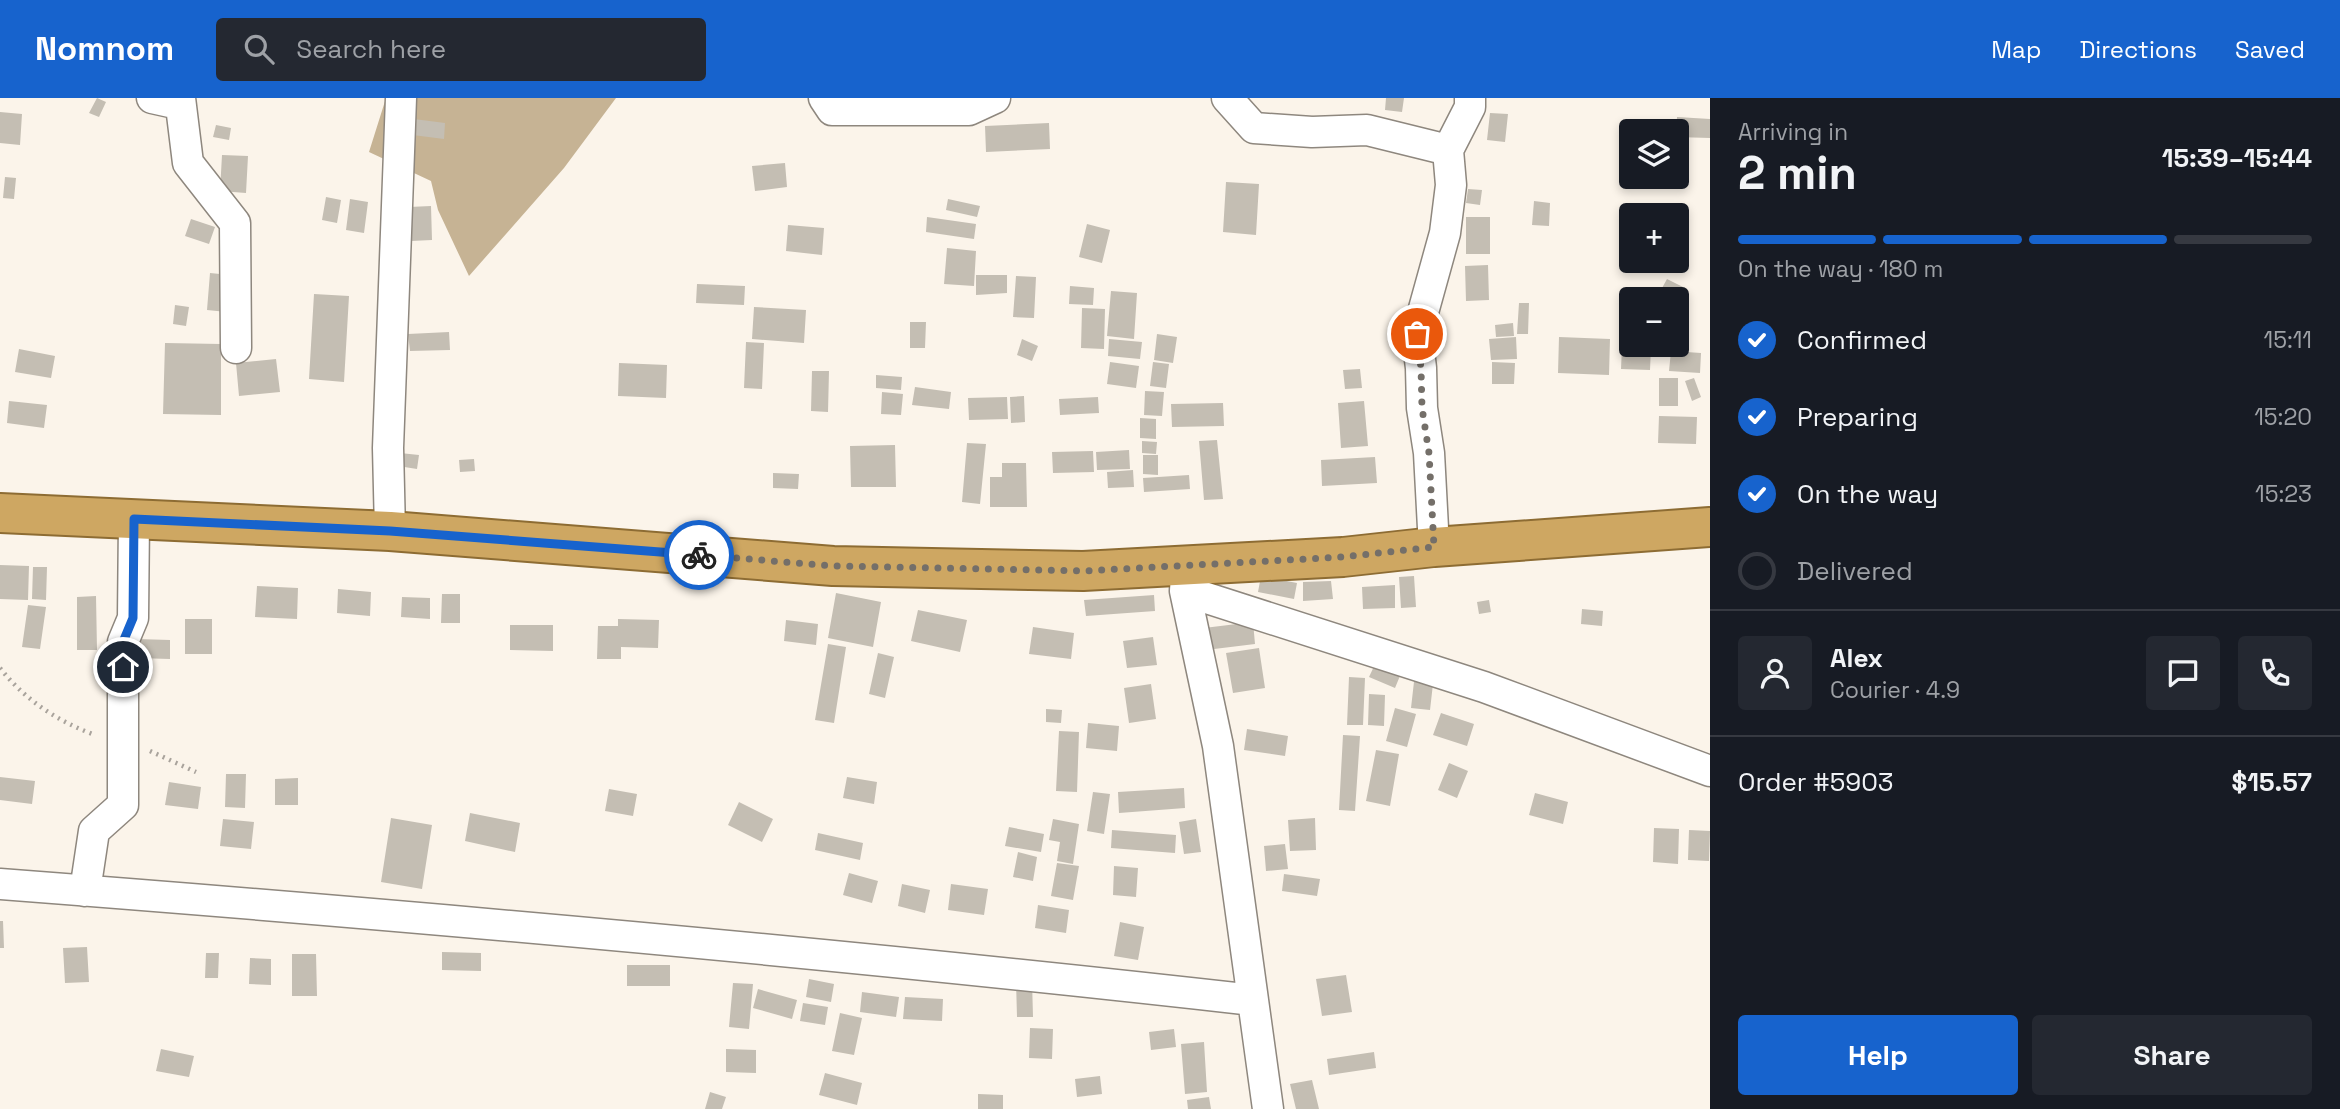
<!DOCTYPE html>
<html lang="en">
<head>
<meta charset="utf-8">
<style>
  body { margin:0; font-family:"Space Grotesk",sans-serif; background:#242831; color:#f1f3f6; height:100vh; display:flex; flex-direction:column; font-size:26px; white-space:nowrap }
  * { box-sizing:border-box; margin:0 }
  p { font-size:23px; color:#9ea1a6 }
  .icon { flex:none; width:38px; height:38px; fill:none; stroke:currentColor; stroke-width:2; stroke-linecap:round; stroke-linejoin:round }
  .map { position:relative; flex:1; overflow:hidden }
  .details { display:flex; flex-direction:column; background:#171b24; width:630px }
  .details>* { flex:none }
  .fabs { position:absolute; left:1619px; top:21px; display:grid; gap:14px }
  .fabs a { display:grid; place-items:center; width:70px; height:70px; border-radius:7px; background:#171b24; box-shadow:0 4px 10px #0003; font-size:35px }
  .pin { position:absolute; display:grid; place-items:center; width:60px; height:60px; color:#fff; margin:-30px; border:4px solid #fff; border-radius:50%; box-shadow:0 2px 7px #0007 }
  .courier { position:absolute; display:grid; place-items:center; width:70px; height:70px; margin:-35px; border:5px solid #1763cd; border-radius:50%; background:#fff; color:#222; box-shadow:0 2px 9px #0007 }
  .overview em { font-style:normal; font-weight:800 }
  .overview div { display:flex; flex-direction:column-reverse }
  .overview { display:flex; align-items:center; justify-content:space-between; height:119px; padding:0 28px }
  h1 { font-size:46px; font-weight:800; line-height:52px }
  .bar { display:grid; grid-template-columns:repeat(4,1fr); gap:10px 7px; align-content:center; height:84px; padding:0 28px }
  .bar i { height:9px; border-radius:5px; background:#363941 }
  .bar .on { background:#1763cd }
  .bar p { grid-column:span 4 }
  .line { display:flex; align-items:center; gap:18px; padding:0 28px; border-top:2px solid #363941 }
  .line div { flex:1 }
  .round { display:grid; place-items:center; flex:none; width:74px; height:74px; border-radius:7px; background:#242831 }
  ol { padding:0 28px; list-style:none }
  li { display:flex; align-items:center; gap:21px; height:77px }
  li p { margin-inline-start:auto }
  li .icon { padding:7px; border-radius:50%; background:#1763cd; color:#fff; stroke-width:4 }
  li:last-child { color:#9ea1a6 }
  li i { width:38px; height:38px; border:4px solid #363941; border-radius:50% }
  .primary-button { display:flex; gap:14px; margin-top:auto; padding:14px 28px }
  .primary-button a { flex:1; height:80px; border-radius:7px; background:#1763cd; color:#fff; font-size:28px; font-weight:800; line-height:80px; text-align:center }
  .primary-button a+a { background:#242831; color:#f1f3f6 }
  header { display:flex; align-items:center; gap:42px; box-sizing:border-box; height:98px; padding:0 35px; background:#1763cd; color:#fff }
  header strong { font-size:33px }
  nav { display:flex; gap:38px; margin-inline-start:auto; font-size:24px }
  .search { width:490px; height:63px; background:#242831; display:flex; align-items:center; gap:18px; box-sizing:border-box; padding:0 24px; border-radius:7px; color:#9ea1a6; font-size:26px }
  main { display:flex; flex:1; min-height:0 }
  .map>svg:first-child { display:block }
  .forest { fill:#c6b394 }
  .building { fill:#c4beb3 }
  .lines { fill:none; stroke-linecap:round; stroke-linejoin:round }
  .minor-casing { stroke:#8e877e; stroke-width:33 }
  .trunk-casing { stroke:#8d6c33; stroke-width:42 }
  .path { stroke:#a9a39c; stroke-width:4.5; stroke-dasharray:2 5; stroke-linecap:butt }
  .minor { stroke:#fff; stroke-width:30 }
  .trunk { stroke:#cea762; stroke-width:38 }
  .done { stroke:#746f69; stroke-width:7; stroke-dasharray:0 12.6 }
  .route { stroke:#1763cd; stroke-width:9 }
</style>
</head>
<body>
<header>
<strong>Nomnom</strong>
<div class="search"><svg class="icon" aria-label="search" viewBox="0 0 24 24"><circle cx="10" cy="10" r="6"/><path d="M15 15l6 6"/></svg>Search here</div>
<nav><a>Map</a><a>Directions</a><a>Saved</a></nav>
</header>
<main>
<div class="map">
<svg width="1710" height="1011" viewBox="0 0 1710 1011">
  <rect width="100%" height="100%" fill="#fbf4ea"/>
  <!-- forest -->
  <path class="forest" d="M 386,0 L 616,0 L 564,70 L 469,178 L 438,112 L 431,83 L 369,54 Z"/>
  <!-- building -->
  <path class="building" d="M 97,0 L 106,4 L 99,19 L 89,15 Z
    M 1386,0 L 1404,0 L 1402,14 L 1385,12 Z
    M 0,14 L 22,16 L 20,47 L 0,45 Z
    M 1490,15 L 1508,16 L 1505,44 L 1487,42 Z
    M 1677,19 L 1710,21 L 1710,40 L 1676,39 Z
    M 406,20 L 445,25 L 444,41 L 405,36 Z
    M 1049,25 L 1050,51 L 986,54 L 985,28 Z
    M 216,27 L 231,30 L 229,42 L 213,39 Z
    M 222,57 L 248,58 L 246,95 L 220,93 Z
    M 785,65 L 787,89 L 755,93 L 752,68 Z
    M 5,79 L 16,80 L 14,101 L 3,100 Z
    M 1226,84 L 1259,86 L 1256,137 L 1223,134 Z
    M 1468,91 L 1482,92 L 1480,107 L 1466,105 Z
    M 326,99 L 341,102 L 337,125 L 322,122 Z
    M 350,101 L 368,104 L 364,135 L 346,132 Z
    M 948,101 L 980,108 L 977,119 L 946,112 Z
    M 1534,103 L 1550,105 L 1549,128 L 1532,127 Z
    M 431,108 L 432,142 L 411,143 L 409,109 Z
    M 927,119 L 976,126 L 974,141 L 926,134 Z
    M 1466,119 L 1490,119 L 1490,156 L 1466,156 Z
    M 191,121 L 215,129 L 209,146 L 185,138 Z
    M 1087,126 L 1110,132 L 1102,165 L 1079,159 Z
    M 788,127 L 824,130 L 822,157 L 786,153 Z
    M 947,150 L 976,153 L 974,188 L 944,186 Z
    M 1488,167 L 1489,202 L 1466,203 L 1465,168 Z
    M 210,175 L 230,177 L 227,214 L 207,212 Z
    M 976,177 L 1007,177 L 1007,195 L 976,197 Z
    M 1016,178 L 1036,179 L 1034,220 L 1013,219 Z
    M 1667,181 L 1687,191 L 1676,211 L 1676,201 L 1656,201 Z
    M 697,186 L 745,188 L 744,207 L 696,205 Z
    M 1070,188 L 1094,190 L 1093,207 L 1069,206 Z
    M 1111,193 L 1137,195 L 1134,241 L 1107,238 Z
    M 314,196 L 349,198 L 344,284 L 309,281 Z
    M 1519,205 L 1529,205 L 1528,236 L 1517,236 Z
    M 175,207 L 189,209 L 186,228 L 173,226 Z
    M 754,209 L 806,212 L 804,245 L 752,241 Z
    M 1082,210 L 1105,211 L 1104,251 L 1081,250 Z
    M 910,224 L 926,224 L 925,250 L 910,250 Z
    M 1513,225 L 1514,238 L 1496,239 L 1495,227 Z
    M 449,234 L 450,252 L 410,253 L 408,236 Z
    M 1157,236 L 1177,239 L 1173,265 L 1154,262 Z
    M 1516,239 L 1517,261 L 1491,262 L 1489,241 Z
    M 1559,239 L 1610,241 L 1609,277 L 1558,275 Z
    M 1022,241 L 1038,248 L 1032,263 L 1017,257 Z
    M 1109,241 L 1142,244 L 1140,261 L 1108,258 Z
    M 746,244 L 764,245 L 762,291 L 744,290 Z
    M 165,245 L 221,246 L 221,317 L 163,316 Z
    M 1622,248 L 1651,249 L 1650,272 L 1621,271 Z
    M 19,251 L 55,258 L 51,280 L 15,274 Z
    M 1671,253 L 1701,255 L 1700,275 L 1669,273 Z
    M 276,261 L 280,294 L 239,298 L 236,265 Z
    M 1110,264 L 1139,268 L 1136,290 L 1107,286 Z
    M 1153,264 L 1169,266 L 1166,290 L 1150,288 Z
    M 1492,264 L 1515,265 L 1514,286 L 1492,286 Z
    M 619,265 L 667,267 L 666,300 L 618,298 Z
    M 1360,271 L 1362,290 L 1345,291 L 1343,272 Z
    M 812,273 L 829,273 L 828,314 L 811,313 Z
    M 876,277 L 902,279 L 901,292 L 876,290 Z
    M 1659,280 L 1678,280 L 1678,308 L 1659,308 Z
    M 1694,280 L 1701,299 L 1692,303 L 1685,283 Z
    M 915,289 L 951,294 L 949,311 L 912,307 Z
    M 1145,293 L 1164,294 L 1162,318 L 1144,317 Z
    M 882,294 L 903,296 L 901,317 L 881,316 Z
    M 1024,298 L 1025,324 L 1011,325 L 1010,299 Z
    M 1007,299 L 1008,321 L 969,322 L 968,300 Z
    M 1098,299 L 1099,315 L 1060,317 L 1059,301 Z
    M 9,303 L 47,307 L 44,330 L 7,325 Z
    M 1364,303 L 1368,348 L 1341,350 L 1338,305 Z
    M 1223,305 L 1224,328 L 1172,329 L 1171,306 Z
    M 1659,318 L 1697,319 L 1696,346 L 1658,345 Z
    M 1140,320 L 1156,321 L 1156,341 L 1140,340 Z
    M 1217,342 L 1223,401 L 1204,402 L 1199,343 Z
    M 1142,343 L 1157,344 L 1156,356 L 1142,355 Z
    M 967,345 L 986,346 L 980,406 L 962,404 Z
    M 895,347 L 896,389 L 851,389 L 850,348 Z
    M 1129,352 L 1130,371 L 1097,372 L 1096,354 Z
    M 1093,353 L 1094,374 L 1053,375 L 1052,354 Z
    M 400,355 L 419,357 L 417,371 L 398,368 Z
    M 1143,357 L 1158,357 L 1158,377 L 1143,376 Z
    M 1375,359 L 1377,385 L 1322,388 L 1321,362 Z
    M 474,361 L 475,373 L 460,374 L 459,362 Z
    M 1002,365 L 1026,365 L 1027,409 L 990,409 L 990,379 L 1002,379 Z
    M 1133,372 L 1134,389 L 1108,390 L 1107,374 Z
    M 773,375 L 799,376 L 798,391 L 773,390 Z
    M 1189,377 L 1190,391 L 1144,394 L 1143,380 Z
    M 0,467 L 29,468 L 28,502 L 0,501 Z
    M 33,469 L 47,469 L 46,502 L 32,501 Z
    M 1261,478 L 1297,485 L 1294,501 L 1258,494 Z
    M 1414,478 L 1416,509 L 1401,510 L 1399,479 Z
    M 1331,483 L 1333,501 L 1303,503 L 1303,484 Z
    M 1395,487 L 1395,510 L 1363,511 L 1362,489 Z
    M 257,488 L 298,490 L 297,521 L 255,519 Z
    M 338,491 L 371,494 L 370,518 L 337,515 Z
    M 836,495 L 881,504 L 873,549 L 828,540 Z
    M 442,496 L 460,496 L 460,525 L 441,525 Z
    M 1154,497 L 1155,513 L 1086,518 L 1084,502 Z
    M 96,498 L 97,552 L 77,552 L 77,499 Z
    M 402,499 L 430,500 L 430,521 L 401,519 Z
    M 1489,502 L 1491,514 L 1479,516 L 1477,504 Z
    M 28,507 L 46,509 L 40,551 L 22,549 Z
    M 1582,511 L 1603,513 L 1602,528 L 1581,526 Z
    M 918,512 L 967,522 L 960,554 L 911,543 Z
    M 185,521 L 212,521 L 212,556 L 185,556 Z
    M 618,521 L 659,522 L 658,550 L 621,549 L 621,561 L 597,561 L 598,528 L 618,528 Z
    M 786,522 L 818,526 L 816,547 L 784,543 Z
    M 1253,524 L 1255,546 L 1206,552 L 1204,530 Z
    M 510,527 L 553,527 L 553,553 L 510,552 Z
    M 1033,529 L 1074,535 L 1071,561 L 1029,556 Z
    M 1153,539 L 1157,567 L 1127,570 L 1123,543 Z
    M 137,541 L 170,542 L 170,561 L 137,560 Z
    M 828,546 L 846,549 L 834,625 L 815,622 Z
    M 1259,550 L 1265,590 L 1233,595 L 1226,555 Z
    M 878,555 L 894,559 L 885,600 L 869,596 Z
    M 1377,562 L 1402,573 L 1395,590 L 1369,579 Z
    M 1415,575 L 1434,577 L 1430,612 L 1411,610 Z
    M 1349,579 L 1365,580 L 1363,627 L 1347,627 Z
    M 1151,586 L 1156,621 L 1129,625 L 1124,590 Z
    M 1369,596 L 1385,597 L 1384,628 L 1368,627 Z
    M 1395,610 L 1416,616 L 1407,649 L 1386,643 Z
    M 1046,611 L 1062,612 L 1061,625 L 1046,624 Z
    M 1441,615 L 1474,626 L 1467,648 L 1433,637 Z
    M 1088,625 L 1119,628 L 1117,653 L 1086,650 Z
    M 1247,631 L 1288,638 L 1285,658 L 1244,652 Z
    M 1059,633 L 1079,634 L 1077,694 L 1056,693 Z
    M 1343,637 L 1360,638 L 1355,713 L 1339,712 Z
    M 1376,652 L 1399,656 L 1390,708 L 1366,703 Z
    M 1449,665 L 1468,673 L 1457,700 L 1438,692 Z
    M 226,676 L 246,676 L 245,710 L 225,709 Z
    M 0,679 L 35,683 L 32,706 L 0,702 Z
    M 847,679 L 877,684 L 874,706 L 843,700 Z
    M 298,680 L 298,707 L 275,707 L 275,681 Z
    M 169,684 L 201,689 L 198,711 L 165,707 Z
    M 1184,690 L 1185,710 L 1119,715 L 1118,694 Z
    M 609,691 L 637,696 L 633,718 L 605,713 Z
    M 1093,694 L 1110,696 L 1104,736 L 1087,733 Z
    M 1535,695 L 1568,704 L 1563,726 L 1529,717 Z
    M 739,704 L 773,721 L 762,744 L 728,727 Z
    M 470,715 L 520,725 L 515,754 L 465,743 Z
    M 391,720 L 432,727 L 422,791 L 381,784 Z
    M 1315,720 L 1316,752 L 1290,753 L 1288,722 Z
    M 223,721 L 254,724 L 251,751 L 220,748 Z
    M 1053,721 L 1079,726 L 1073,766 L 1057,763 L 1060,744 L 1049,742 Z
    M 1196,721 L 1201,754 L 1184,756 L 1179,724 Z
    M 1009,729 L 1044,736 L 1041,754 L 1005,748 Z
    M 1654,730 L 1679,731 L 1678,766 L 1653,764 Z
    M 1112,732 L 1176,737 L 1175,755 L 1111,750 Z
    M 1689,732 L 1710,733 L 1709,763 L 1688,762 Z
    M 818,735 L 863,745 L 860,762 L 815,752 Z
    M 1285,746 L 1288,771 L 1266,773 L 1264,748 Z
    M 1018,754 L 1037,759 L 1033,783 L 1013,779 Z
    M 1057,765 L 1079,768 L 1073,802 L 1051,798 Z
    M 1114,768 L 1138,770 L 1136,799 L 1113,797 Z
    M 849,775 L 878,783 L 872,805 L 843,797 Z
    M 1284,776 L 1320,781 L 1317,798 L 1282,793 Z
    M 902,786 L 930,792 L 925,815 L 898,808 Z
    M 951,786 L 988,791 L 984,817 L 948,812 Z
    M 1038,807 L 1069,812 L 1066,835 L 1035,830 Z
    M 0,823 L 3,823 L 4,850 L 0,850 Z
    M 1120,824 L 1144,829 L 1138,862 L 1114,858 Z
    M 87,849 L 89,884 L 65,885 L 63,850 Z
    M 442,854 L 481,855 L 481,873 L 442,872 Z
    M 206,855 L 219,855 L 218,880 L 205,880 Z
    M 292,856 L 316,856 L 317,898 L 292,898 Z
    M 250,860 L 271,861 L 271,887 L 249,886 Z
    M 627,867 L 670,867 L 670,888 L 627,888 Z
    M 1346,877 L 1352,914 L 1322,918 L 1316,881 Z
    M 809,881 L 834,886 L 831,904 L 806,899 Z
    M 1032,882 L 1033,919 L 1017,919 L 1016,883 Z
    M 733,885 L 753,886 L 749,931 L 729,929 Z
    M 758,891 L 797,902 L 792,921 L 753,910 Z
    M 862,894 L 899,899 L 896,919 L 860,914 Z
    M 905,899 L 943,901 L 942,923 L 903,921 Z
    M 803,905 L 828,909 L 825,927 L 800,923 Z
    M 840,915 L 862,920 L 854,957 L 832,953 Z
    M 1030,930 L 1053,931 L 1052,961 L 1029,960 Z
    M 1174,931 L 1176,949 L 1151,952 L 1149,934 Z
    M 1204,944 L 1207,994 L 1185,996 L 1181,946 Z
    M 161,951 L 194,958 L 189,979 L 156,973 Z
    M 726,951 L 756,952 L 756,975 L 726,974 Z
    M 1374,954 L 1376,970 L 1329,977 L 1327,961 Z
    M 825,975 L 862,985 L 857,1007 L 819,997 Z
    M 1100,978 L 1102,996 L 1077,999 L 1075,981 Z
    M 1312,982 L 1319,1011 L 1296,1011 L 1290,986 Z
    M 710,994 L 726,999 L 722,1011 L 705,1011 Z
    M 978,996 L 1003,997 L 1003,1011 L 978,1011 Z
    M 1209,999 L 1211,1011 L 1188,1011 L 1187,1002 Z"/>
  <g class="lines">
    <defs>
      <path id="minor" d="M 152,0 L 179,6
        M 180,0 L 188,65 L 235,125 L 236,250
        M 824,0 L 832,12 L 969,12 L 995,0
        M 1227,0 L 1254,30 L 1312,34 L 1367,32 L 1448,52 L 1451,87 L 1445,135 L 1417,236 L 1421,270 L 1422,310 L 1429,355 L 1434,449
        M 1448,52 L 1470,9 L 1470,0
        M 390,433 L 388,350 L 401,0
        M 1186,476 L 1185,493 L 1218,648 L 1268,1011
        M 1185,493 L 1484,589 L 1710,673
        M 0,786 C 418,818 836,855 1253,902
        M 85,793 L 94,733 L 123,707 L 123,544 L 133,520 L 134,421"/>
      <path id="trunk" d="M 0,415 L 390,433 L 833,468 L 1083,473 L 1343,459 L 1434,449 L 1710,429"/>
    </defs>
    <!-- minor casing -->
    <use href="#minor" class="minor-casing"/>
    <!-- trunk casing -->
    <use href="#trunk" class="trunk-casing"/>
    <!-- path -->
    <path class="path" d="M 0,570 C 25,602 57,623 95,637
      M 150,653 L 196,674"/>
    <!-- minor -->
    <use href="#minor" class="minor"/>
    <!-- trunk -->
    <use href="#trunk" class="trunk"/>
  </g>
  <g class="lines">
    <!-- done -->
    <path class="done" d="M 699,457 L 834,468 L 1083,473 L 1343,459 L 1434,449 L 1429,355 L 1422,310 L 1421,270 L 1417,236"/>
    <!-- route -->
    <path class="route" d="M 123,569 L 123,544 L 133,520 L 134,421 L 390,433 L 699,457"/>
  </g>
</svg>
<div class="fabs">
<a><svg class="icon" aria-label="layers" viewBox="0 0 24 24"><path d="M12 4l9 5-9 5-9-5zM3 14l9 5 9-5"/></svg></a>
<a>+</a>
<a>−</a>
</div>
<div class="pin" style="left:1417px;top:236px;background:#ea580c"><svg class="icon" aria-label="bag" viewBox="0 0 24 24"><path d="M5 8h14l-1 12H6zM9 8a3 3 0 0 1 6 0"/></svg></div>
<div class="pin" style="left:123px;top:569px;background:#1f2937"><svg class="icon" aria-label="home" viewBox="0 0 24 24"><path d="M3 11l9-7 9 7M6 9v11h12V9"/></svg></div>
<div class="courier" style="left:699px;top:457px"><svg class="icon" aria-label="bike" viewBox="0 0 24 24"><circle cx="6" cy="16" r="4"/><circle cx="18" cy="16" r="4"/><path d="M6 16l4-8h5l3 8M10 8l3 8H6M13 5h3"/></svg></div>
</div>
<section class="details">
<div class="overview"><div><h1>2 min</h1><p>Arriving in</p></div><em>15:39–15:44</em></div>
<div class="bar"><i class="on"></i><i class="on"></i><i class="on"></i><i></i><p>On the way · 180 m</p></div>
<ol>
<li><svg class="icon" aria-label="check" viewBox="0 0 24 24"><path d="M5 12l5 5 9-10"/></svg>Confirmed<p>15:11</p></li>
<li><svg class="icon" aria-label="check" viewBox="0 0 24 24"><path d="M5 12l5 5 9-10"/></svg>Preparing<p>15:20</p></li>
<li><svg class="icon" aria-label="check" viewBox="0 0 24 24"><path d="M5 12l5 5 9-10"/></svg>On the way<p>15:23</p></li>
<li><i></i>Delivered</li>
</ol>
<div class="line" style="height:126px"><a class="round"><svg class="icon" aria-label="person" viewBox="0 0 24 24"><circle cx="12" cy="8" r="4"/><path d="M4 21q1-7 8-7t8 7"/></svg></a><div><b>Alex</b><p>Courier · 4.9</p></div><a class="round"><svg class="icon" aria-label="chat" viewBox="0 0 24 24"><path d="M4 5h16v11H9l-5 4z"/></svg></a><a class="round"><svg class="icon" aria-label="phone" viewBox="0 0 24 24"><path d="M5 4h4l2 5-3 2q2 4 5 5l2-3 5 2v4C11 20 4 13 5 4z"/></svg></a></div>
<div class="line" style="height:91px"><div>Order #5903</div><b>$15.57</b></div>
<div class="primary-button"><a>Help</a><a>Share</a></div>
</section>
</main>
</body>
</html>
